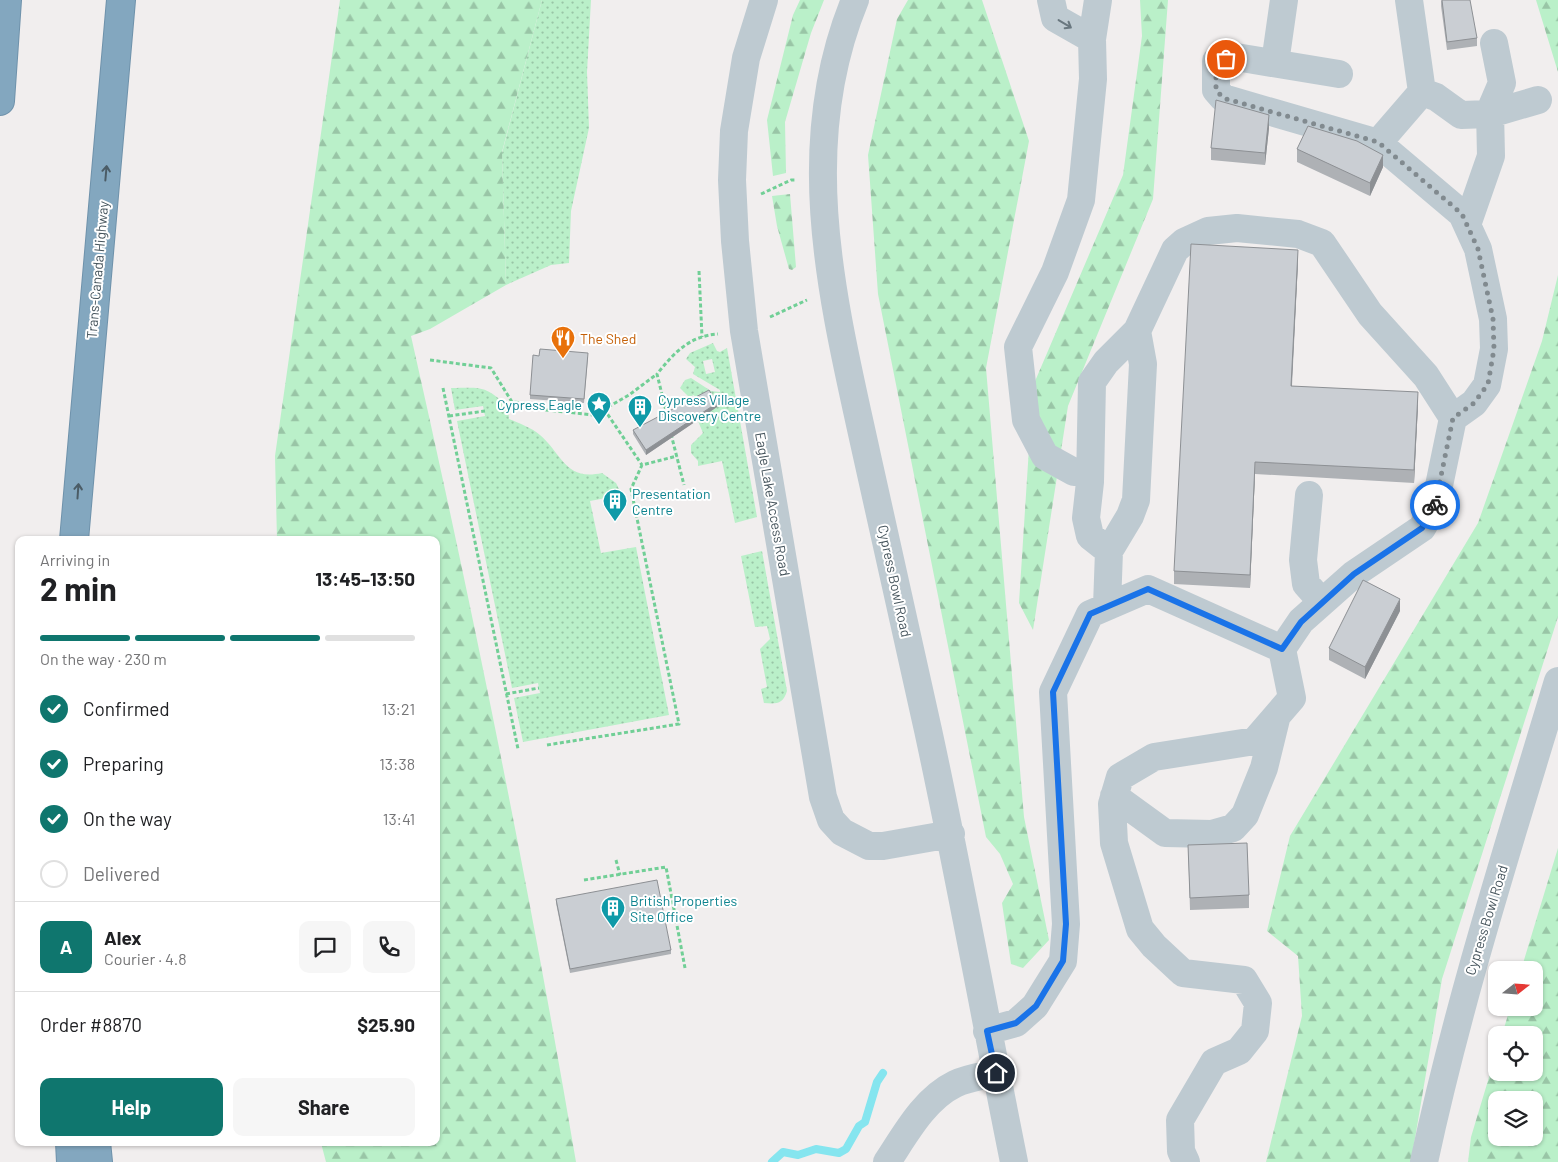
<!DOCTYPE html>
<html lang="en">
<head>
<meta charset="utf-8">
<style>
  body { margin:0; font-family:Barlow,sans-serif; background:#f6f6f6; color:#202124; height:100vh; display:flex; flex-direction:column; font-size:19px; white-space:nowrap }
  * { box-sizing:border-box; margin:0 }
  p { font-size:16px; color:#757577 }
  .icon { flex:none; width:28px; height:28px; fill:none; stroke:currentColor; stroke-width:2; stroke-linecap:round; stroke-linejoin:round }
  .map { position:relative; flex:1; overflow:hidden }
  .panel { position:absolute; left:15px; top:536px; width:425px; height:610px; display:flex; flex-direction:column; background:#fff; border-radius:10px; box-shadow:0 1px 4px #0004 }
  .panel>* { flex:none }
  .needle { width:32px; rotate:73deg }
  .fabs { position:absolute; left:1488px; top:961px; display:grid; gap:10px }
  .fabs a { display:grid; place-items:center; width:55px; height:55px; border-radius:10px; background:#fff; box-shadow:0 1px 4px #0004; font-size:25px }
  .pin { position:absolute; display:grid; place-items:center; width:42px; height:42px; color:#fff; margin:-21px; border:2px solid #fff; border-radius:50%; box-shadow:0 1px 5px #0007 }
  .courier { position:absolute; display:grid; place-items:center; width:50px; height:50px; margin:-25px; border:4px solid #1a73e8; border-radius:50%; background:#fff; color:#222; box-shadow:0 1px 6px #0007 }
  .summary em { font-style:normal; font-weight:700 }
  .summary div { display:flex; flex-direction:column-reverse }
  .summary { display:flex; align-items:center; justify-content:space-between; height:85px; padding:0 25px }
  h1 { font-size:32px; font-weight:700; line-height:38px }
  .bar { display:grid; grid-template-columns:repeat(4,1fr); gap:8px 5px; align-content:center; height:60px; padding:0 25px }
  .bar i { height:6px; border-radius:4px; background:#e0e0e0 }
  .bar .on { background:#0f766e }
  .bar p { grid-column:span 4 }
  .line { display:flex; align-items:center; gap:12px; padding:0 25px; border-top:1px solid #e0e0e0 }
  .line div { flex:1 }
  .round { display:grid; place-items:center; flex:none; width:52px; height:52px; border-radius:10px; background:#f6f6f6 }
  ol { padding:0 25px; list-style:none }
  li { display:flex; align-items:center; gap:15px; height:55px }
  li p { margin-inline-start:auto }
  li .icon { padding:5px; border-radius:50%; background:#0f766e; color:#fff; stroke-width:4 }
  li:last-child { color:#757577 }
  li i { width:28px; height:28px; border:2px solid #e0e0e0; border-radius:50% }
  .action { display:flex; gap:10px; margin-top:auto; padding:10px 25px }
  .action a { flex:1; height:58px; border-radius:10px; background:#0f766e; color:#fff; font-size:20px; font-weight:700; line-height:58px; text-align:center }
  .action a+a { background:#f6f6f6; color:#202124 }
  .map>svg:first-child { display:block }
  .grass { fill:url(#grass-dots); fill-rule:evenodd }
  .forest { fill:url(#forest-firs); fill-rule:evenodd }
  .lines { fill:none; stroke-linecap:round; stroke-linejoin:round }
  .stream { stroke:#85e5ef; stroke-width:8 }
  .highway-casing { stroke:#6f92ab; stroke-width:30 }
  .path { stroke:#71cf96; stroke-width:3; stroke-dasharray:4 2.5; stroke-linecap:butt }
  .minor { stroke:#becad1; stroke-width:28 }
  .highway { stroke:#83a7bf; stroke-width:28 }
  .wall { fill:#aeb1b5 }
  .shaded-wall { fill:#8d9094 }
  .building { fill:#caced3; stroke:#8d9094 }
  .oneway { stroke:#69777f }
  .oneway2 { stroke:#4b5c66 }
  .done { stroke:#818a8f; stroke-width:5; stroke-dasharray:0 9 }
  .route { stroke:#1a73e8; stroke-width:6 }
  .labels { text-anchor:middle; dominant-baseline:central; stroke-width:4; stroke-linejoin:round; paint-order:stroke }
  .street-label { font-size:14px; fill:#45545c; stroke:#fff }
  .food-label { font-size:14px; fill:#c56008; stroke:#fff; text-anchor:start }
  .culture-label { font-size:14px; fill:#0d838f; stroke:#fff; text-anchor:start }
</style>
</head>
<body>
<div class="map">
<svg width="1558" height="1162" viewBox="0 0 1558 1162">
  <defs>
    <pattern id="grass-dots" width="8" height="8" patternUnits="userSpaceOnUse" patternTransform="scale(1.25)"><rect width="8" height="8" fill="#baf0c9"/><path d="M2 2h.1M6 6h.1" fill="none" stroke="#99c5a6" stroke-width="1.8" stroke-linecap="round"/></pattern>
    <pattern id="forest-firs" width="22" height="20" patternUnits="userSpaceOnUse" patternTransform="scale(1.25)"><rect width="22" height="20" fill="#baf0c9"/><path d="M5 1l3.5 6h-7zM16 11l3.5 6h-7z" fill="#99c5a6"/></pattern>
  </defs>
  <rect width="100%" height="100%" fill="#f1eeee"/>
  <!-- grass -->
  <path class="grass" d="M 542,0 L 591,0 L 587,72 L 589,128 L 571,211 L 569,263 L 551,265 L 506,285 L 502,153 Z
    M 713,343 L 717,351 L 720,352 L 727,348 L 757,517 L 735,523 L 722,461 L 698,466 L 698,461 L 691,453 L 691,445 L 703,433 L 690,402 L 695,398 L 694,395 L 689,397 L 680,388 L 685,380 L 691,378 L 711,391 L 720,392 L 720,390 L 693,374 L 695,367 L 686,359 L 690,353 ZM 712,359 L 715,372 L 706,374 L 703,361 Z
    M 451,388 C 483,388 483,385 508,406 L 509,419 C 519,423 532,428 540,435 C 563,455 565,481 602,473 L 616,483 L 622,495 L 590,501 L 601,553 L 636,547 L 669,715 L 523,742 L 514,698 L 540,693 L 538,683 L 512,688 L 457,421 L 485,416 L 483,406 L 455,410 Z
    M 762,551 L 787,691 C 783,704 777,704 764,703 L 761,689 L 767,687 L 760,649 L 770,639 L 767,626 L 755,627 L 741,556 Z"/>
  <!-- forest -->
  <path class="forest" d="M 340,0 L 542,0 L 502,152 L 506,285 L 430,329 L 411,336 C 473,610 529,885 576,1162 L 326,1162 L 321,1143 L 436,1142 L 436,540 L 277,540 L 275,456 Z
    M 800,0 L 824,0 L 811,33 L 785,122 L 786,173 L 773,176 L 767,120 L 793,15 Z
    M 908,0 L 982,0 L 1029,141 L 986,368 L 1024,817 L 1049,940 L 1023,968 L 1011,964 L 1002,903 L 1013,884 L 1000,854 L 986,837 L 878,294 L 868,155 L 897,19 Z
    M 1140,0 L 1168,0 L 1153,199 L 1068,406 L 1033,630 L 1019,603 L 1033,386 L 1123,175 L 1142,36 Z
    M 1536,0 L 1558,0 L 1558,72 Z
    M 790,194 L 796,267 L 792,270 L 789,269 L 777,226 L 772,196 Z
    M 1558,275 L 1558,617 L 1442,979 L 1411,1162 L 1266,1162 L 1302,1016 L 1298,956 L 1267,931 L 1290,836 L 1478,523 L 1542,341 Z
    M 1558,848 L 1558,1162 L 1468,1162 L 1471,1137 L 1496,1054 L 1496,1072 L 1534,1072 L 1534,1035 L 1502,1035 L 1510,1008 L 1534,1008 L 1534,970 L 1521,970 ZM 1496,1100 L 1534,1100 L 1534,1138 L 1496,1138 Z"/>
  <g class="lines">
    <!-- stream -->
    <path class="stream" d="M 772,1162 L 783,1152 L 798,1155 L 816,1149 L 839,1153 L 846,1149 L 859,1126 L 865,1122 L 877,1082 L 883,1073"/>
    <defs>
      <path id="highway" d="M 0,101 L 7,0
        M 74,540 L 121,0
        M 70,1142 L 71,1162
        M 96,1142 L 98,1162"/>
    </defs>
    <!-- highway casing -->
    <use href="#highway" class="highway-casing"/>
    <!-- path -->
    <path class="path" d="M 761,194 L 791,180 L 796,180
      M 699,271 L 702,337
      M 770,317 L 807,300
      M 430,360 L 491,368 L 512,402 L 525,403 L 537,409 L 594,415 L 629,395 L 657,374
      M 443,388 L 518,749
      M 604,409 L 642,465
      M 667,415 L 657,374 C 674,353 689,336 718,334
      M 449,416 L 485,411
      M 671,434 L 684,485
      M 506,694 L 539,688
      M 547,745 L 679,724 L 631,489 L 642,465 L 677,456
      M 616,860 L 620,875
      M 584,880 L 666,867 L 685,968"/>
    <!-- minor -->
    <path class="minor" d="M 764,0 L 746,58 L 734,131 L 732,180 L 735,241 L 744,331 L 823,797 L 831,820 L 842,832 L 869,846 L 883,846 L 951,834
      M 855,0 C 793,150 834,305 867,456 C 887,547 908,638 928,730 C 959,873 985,1018 1014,1162
      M 1051,0 L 1055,18 L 1092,39
      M 1275,63 L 1284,0
      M 1339,74 L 1236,57 L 1216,61 L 1216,90 L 1223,98 L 1378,143 L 1462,214 L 1478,249 L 1493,319 L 1494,349 L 1487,385 L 1474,403 L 1453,418
      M 1422,92 L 1436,97 L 1461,115 L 1490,114 L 1538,100
      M 1378,143 L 1422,92 L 1409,0
      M 1467,225 L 1491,156 L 1490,111 L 1502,83 L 1494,43
      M 1090,469 L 1074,472 L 1045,456 L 1026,420 L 1018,347 L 1055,272 L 1081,200 L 1093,79 L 1092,39 L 1098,0
      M 1309,495 L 1303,560 L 1306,584 L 1322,602
      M 1107,606 L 1109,551 L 1130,516 L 1136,500 L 1143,364 L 1137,331
      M 1114,796 L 1165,833 L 1212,834 L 1233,828 L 1245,815 L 1264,768 L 1276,719
      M 987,1031 L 1016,1023 L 1035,1006 L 1063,961 L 1066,924 L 1053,692 L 1090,614 L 1148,589 L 1282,649 L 1301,621 L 1354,574 L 1422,528 L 1435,505 L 1453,418 L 1426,376 L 1370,314 L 1322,243 L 1298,234 L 1237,228 L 1208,231 L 1184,242 L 1175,250 L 1137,331 L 1106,362 L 1092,382 L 1090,482 L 1086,518 L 1090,536 L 1109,551
      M 887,1162 C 905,1135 924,1099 955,1084 C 967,1078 983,1076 996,1073
      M 1186,1162 L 1181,1151 L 1180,1120 L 1214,1062 L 1239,1051 L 1255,1031 L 1258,1003 L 1244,980 L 1183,973 L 1154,946 L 1140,929 L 1114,843 L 1112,804 L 1120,777 L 1154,757 L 1255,741 L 1292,698 L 1282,649
      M 1424,1162 C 1459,999 1510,841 1558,681"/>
    <!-- highway -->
    <use href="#highway" class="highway"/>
  </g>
  <!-- wall -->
  <path class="wall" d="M 1441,0 L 1477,38 L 1477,46 L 1447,50 L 1441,6 Z
    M 1269,128 L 1265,165 L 1211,160 L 1211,148 Z
    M 1297,149 L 1383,167 L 1370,196 L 1297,162 Z
    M 1298,262 L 1292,386 L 1418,405 L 1414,483 L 1255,474 L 1250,588 L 1174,584 L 1174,571 Z
    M 539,356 L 588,357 L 584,403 L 530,399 L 530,395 Z
    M 717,407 L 646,455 L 633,434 L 633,430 Z
    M 1400,611 L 1365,679 L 1329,660 L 1329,648 Z
    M 1188,845 L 1249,895 L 1249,908 L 1190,910 Z
    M 556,899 L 671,950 L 671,954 L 570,973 L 556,903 Z"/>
  <!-- shaded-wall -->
  <path class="shaded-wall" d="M 1269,115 L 1269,128 L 1265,165 L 1265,153 Z
    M 1383,155 L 1383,167 L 1370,196 L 1370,183 Z
    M 1298,250 L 1298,262 L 1291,398 L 1291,386 Z
    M 1418,392 L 1418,405 L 1414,483 L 1414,470 Z
    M 717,403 L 717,407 L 646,455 L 646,450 Z
    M 1255,462 L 1255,474 L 1250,588 L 1250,575 Z
    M 1400,599 L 1400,611 L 1365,679 L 1365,667 Z"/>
  <!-- building -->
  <path class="building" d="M 1442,0 L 1470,0 L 1477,38 L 1447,42 Z
    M 1216,100 L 1269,115 L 1265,153 L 1211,148 Z
    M 1308,126 L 1357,141 L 1383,155 L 1370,183 L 1297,149 Z
    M 1191,244 L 1298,250 L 1291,386 L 1418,392 L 1414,470 L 1255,462 L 1250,575 L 1174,571 Z
    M 540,349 L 588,353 L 584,399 L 530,395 L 533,355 L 539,356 Z
    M 709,390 L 717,403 L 646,450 L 633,430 Z
    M 1363,580 L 1400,599 L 1365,667 L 1329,648 Z
    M 1247,843 L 1249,895 L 1190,898 L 1188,845 Z
    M 657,880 L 671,950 L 570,969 L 556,899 Z"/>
  <!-- one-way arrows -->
  <defs><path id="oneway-shaft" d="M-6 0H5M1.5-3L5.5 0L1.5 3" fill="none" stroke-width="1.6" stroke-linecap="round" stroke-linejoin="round" transform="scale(1.25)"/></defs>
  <use class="oneway" href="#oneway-shaft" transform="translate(1065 24) rotate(31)"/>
  <g class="oneway2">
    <use href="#oneway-shaft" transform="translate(106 173) rotate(-85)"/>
    <use href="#oneway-shaft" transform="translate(78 491) rotate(-86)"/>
  </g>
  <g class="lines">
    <!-- done -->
    <path class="done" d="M 1226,59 L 1216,61 L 1216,90 L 1223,98 L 1378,142 L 1462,214 L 1478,249 L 1493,319 L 1494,349 L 1488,384 L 1474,403 L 1453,418 L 1435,505"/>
    <!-- route -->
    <path class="route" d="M 996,1073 L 987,1031 L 1016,1023 L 1036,1006 L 1063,961 L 1066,924 L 1053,692 L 1090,614 L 1148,589 L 1282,649 L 1301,622 L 1354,574 L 1422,528 L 1435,505"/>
  </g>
  <!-- icons -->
  <defs>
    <symbol id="restaurant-pin" viewBox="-11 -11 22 30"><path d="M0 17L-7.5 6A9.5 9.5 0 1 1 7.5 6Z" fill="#e8710a" stroke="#fff"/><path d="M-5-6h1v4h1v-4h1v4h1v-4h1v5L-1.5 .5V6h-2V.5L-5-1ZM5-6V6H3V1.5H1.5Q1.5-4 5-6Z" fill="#fff"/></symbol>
    <symbol id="sight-pin" viewBox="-11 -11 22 30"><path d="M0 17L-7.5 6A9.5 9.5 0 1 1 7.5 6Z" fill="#0f9aa8" stroke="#fff"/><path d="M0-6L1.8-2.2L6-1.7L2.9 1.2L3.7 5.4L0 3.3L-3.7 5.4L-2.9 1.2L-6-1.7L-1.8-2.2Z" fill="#fff"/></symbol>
    <symbol id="building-pin" viewBox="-11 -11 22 30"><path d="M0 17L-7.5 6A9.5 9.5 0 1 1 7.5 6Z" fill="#0f9aa8" stroke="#fff"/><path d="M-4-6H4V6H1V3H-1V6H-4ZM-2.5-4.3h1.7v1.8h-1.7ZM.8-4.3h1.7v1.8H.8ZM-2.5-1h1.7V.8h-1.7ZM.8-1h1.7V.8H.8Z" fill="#fff"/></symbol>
  </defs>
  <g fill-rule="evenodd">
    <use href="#restaurant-pin" x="549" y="324" width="28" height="38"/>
    <use href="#sight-pin" x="585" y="390" width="28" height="38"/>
    <use href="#building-pin" x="626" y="393" width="28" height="38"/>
    <use href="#building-pin" x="601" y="487" width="28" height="38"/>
    <use href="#building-pin" x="599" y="894" width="28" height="38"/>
  </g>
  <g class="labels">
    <!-- street labels -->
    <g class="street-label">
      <text transform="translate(97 270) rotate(-85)">Trans-Canada Highway</text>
      <text transform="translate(773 504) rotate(80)">Eagle Lake Access Road</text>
      <text transform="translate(895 581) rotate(78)">Cypress Bowl Road</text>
      <text transform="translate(1486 920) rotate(-73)">Cypress Bowl Road</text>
    </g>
    <!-- food labels -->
    <g class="food-label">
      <text x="580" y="338">The Shed</text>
    </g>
    <!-- culture labels -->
    <g class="culture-label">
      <text x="658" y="399">Cypress Village<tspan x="658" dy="16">Discovery Centre</tspan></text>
      <text x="582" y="404" text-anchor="end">Cypress Eagle</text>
      <text x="632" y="493">Presentation<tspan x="632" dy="16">Centre</tspan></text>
      <text x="630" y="900">British Properties<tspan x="630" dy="16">Site Office</tspan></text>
    </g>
  </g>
</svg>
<div class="fabs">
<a><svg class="needle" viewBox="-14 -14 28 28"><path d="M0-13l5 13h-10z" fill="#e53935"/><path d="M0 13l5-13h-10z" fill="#757577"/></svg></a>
<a><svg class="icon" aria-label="locate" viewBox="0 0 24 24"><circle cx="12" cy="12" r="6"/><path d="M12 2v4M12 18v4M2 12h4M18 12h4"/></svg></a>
<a><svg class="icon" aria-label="layers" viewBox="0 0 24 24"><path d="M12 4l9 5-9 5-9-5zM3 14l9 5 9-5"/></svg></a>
</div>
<div class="pin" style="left:1226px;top:59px;background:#ea580c"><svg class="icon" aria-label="bag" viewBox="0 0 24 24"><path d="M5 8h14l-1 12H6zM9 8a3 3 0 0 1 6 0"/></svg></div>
<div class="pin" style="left:996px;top:1073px;background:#1f2937"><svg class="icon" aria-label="home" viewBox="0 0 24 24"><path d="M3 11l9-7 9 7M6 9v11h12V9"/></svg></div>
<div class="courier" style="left:1435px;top:505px"><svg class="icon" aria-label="bike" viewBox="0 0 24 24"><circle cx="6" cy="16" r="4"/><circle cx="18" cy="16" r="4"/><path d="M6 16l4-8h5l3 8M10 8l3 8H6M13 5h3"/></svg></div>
<section class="panel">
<div class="summary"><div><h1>2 min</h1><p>Arriving in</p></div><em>13:45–13:50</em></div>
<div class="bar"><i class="on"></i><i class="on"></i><i class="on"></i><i></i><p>On the way · 230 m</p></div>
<ol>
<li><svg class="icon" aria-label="check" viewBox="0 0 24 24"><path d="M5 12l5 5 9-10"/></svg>Confirmed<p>13:21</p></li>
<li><svg class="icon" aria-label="check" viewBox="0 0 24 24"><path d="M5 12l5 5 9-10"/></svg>Preparing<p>13:38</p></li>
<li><svg class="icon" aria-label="check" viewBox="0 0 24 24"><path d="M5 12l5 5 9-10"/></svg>On the way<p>13:41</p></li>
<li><i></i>Delivered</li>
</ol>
<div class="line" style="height:90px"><b class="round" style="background:#0f766e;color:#fff">A</b><div><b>Alex</b><p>Courier · 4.8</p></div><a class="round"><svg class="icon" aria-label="chat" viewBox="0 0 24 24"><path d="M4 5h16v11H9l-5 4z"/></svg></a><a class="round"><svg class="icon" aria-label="phone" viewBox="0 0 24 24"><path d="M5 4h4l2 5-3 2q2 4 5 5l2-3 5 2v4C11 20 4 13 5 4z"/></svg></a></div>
<div class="line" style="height:65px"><div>Order #8870</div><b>$25.90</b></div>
<div class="action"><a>Help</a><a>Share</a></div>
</section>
</div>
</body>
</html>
